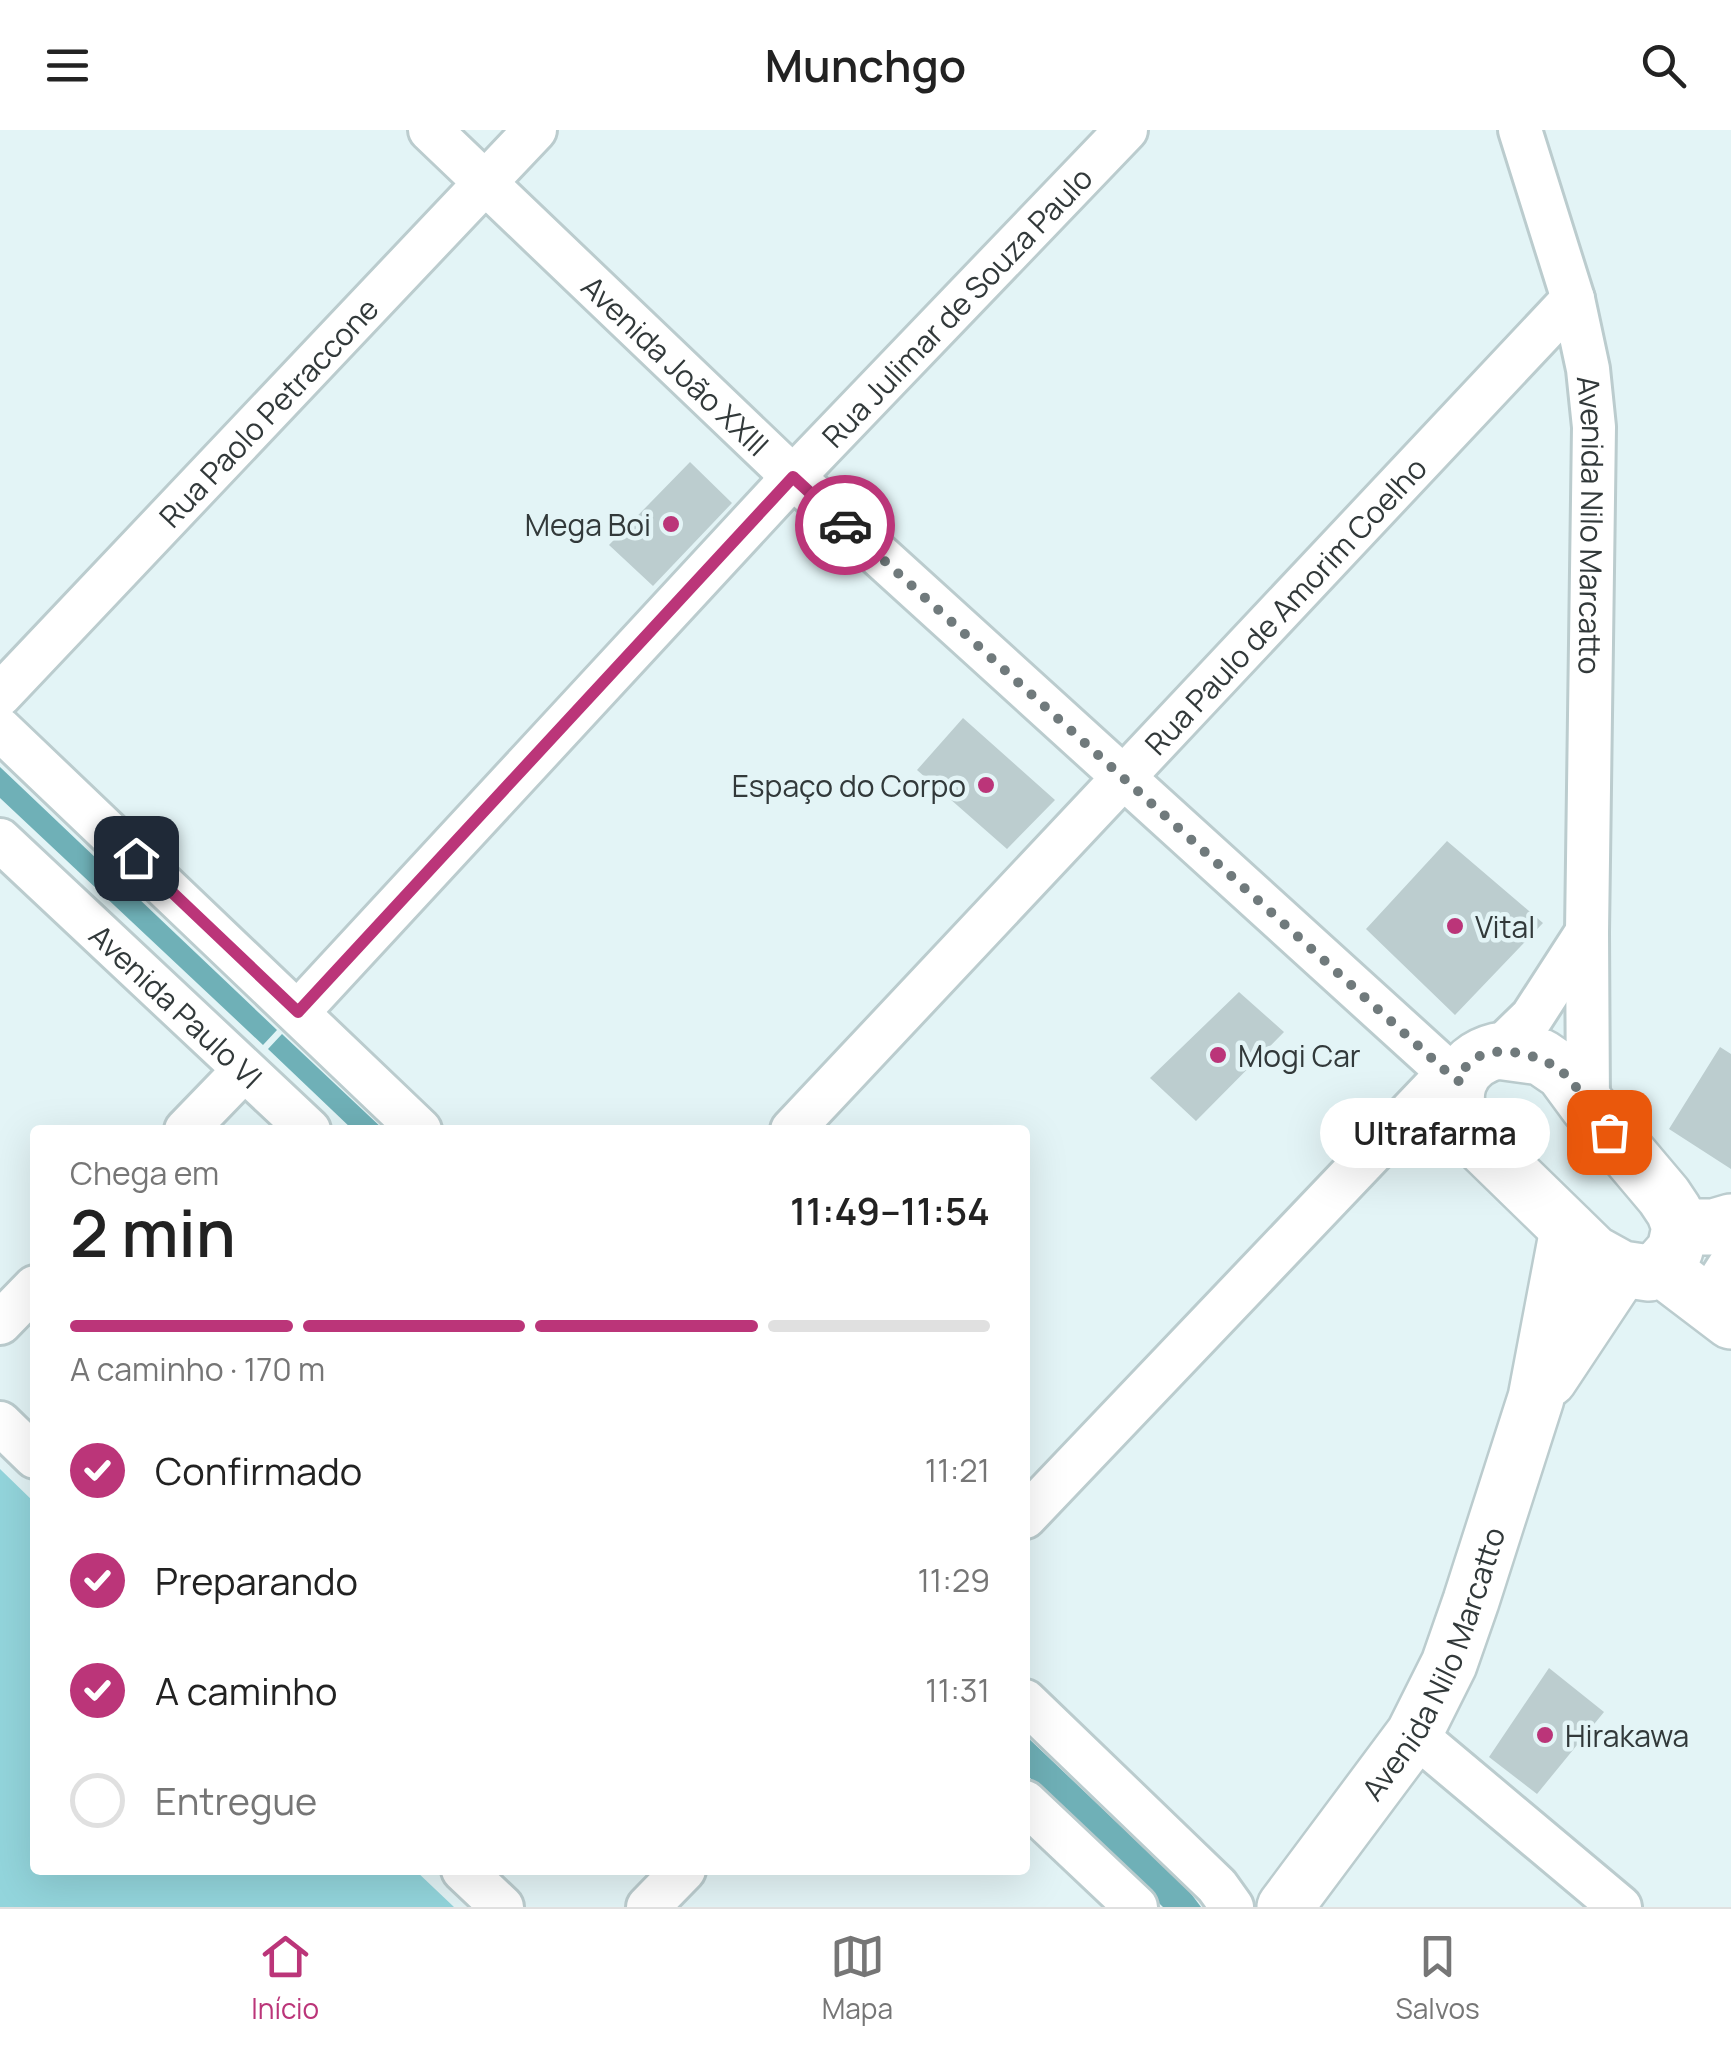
<!DOCTYPE html>
<html lang="pt">
<head>
<meta charset="utf-8">
<style>
  body { margin:0; font-family:Manrope,sans-serif; background:#f6f6f6; color:#222; height:100vh; display:flex; flex-direction:column; font-size:38px; white-space:nowrap }
  * { box-sizing:border-box; margin:0 }
  p { font-size:32px; color:#767676 }
  .icon { flex:none; width:55px; height:55px; fill:none; stroke:currentColor; stroke-width:2; stroke-linecap:round; stroke-linejoin:round }
  .map { position:relative; flex:1; overflow:hidden }
  .details { position:absolute; left:30px; top:995px; width:1000px; height:750px; display:flex; flex-direction:column; background:#fff; border-radius:10px; box-shadow:0 10px 40px #0002 }
  .details>* { flex:none }
  .pin { position:absolute; display:grid; place-items:center; width:85px; height:85px; color:#fff; margin:-42px; border-radius:20px; box-shadow:0 5px 15px #0006 }
  .courier { position:absolute; display:grid; place-items:center; width:100px; height:100px; margin:-50px; border:8px solid #bb3579; border-radius:50%; background:#fff; color:#222; box-shadow:0 2px 12px #0007 }
  .bubble { position:absolute; height:70px; border-radius:35px; background:#fff; box-shadow:0 10px 40px #0002; font-size:32px; font-weight:600; line-height:70px; text-align:center }
  .headline em { font-style:normal; font-weight:600 }
  .headline div { display:flex; flex-direction:column-reverse }
  .headline { display:flex; align-items:center; justify-content:space-between; height:170px; padding:0 40px }
  h1 { font-size:65px; font-weight:600; line-height:75px }
  .bar { display:grid; grid-template-columns:repeat(4,1fr); gap:15px 10px; align-content:center; height:120px; padding:0 40px }
  .bar i { height:12px; border-radius:8px; background:#e0e0e0 }
  .bar .current { background:#bb3579 }
  .bar p { grid-column:span 4 }
  ol { padding:0 40px; list-style:none }
  li { display:flex; align-items:center; gap:30px; height:110px }
  li p { margin-inline-start:auto }
  li .icon { padding:10px; border-radius:50%; background:#bb3579; color:#fff; stroke-width:4 }
  li:last-child { color:#767676 }
  li i { width:55px; height:55px; border:5px solid #e0e0e0; border-radius:50% }
  header { display:flex; justify-content:space-between; align-items:center; height:130px; padding:0 40px; background:#fff; font-size:45px; font-weight:600 }
  .tabs { display:flex; justify-content:space-around; align-items:center; height:140px; border-top:2px solid #e0e0e0; background:#fff; font-size:28px; color:#767676 }
  .tabs a { display:grid; justify-items:center; gap:5px }
  .tabs .current { color:#bb3579 }
  .map>svg:first-child { display:block }
  .green { fill:#93d5dc }
  .water { fill:#6fb0b7 }
  .building { fill:#bccdcf }
  .lines { fill:none; stroke-linecap:round; stroke-linejoin:round }
  .minor-casing { stroke:#bbccce; stroke-width:48 }
  .major-casing { stroke:#bbccce; stroke-width:60 }
  .minor { stroke:#fff; stroke-width:42 }
  .major { stroke:#fff; stroke-width:55 }
  .done { stroke:#707a7c; stroke-width:10; stroke-dasharray:0 18 }
  .route { stroke:#bb3579; stroke-width:12 }
  .poi-dot { fill:#bb3579; stroke:#e3f4f6; stroke-width:4 }
  .labels { text-anchor:middle; dominant-baseline:central; stroke-width:9; stroke-linejoin:round; paint-order:stroke }
  .street-label { font-size:30px; fill:#32393a; stroke:#e3f4f6 }
  .poi-label { font-size:30px; fill:#32393a; stroke:#e3f4f6; text-anchor:start }
</style>
</head>
<body>
<header><svg class="icon" aria-label="menu" viewBox="0 0 24 24"><path d="M4 6h16M4 12h16M4 18h16"/></svg>Munchgo<svg class="icon" aria-label="search" viewBox="0 0 24 24"><circle cx="10" cy="10" r="6"/><path d="M15 15l6 6"/></svg></header>
<div class="map">
<svg width="1731" height="1777" viewBox="0 0 1731 1777">
  <rect width="100%" height="100%" fill="#e3f4f6"/>
  <!-- green -->
  <path class="green" d="M 0,1339 L 35,1373 L 35,1740 L 415,1740 L 454,1777 L 0,1777 Z"/>
  <!-- water -->
  <path class="water" d="M 0,637 L 277,900 L 263,915 L 0,668 Z
    M 282,904 L 384,1000 L 353,1000 L 268,919 Z
    M 1025,1605 L 1189,1761 L 1201,1777 L 1163,1777 L 1025,1643 Z"/>
  <!-- building -->
  <path class="building" d="M 690,332 L 732,373 L 653,456 L 609,415 Z
    M 963,588 L 1055,670 L 1007,719 L 917,640 Z
    M 1447,711 L 1543,793 L 1455,885 L 1366,799 Z
    M 1239,862 L 1284,902 L 1196,991 L 1150,948 Z
    M 1720,917 L 1731,924 L 1731,1039 L 1669,999 Z
    M 1549,1538 L 1604,1582 L 1537,1664 L 1489,1627 Z"/>
  <g class="lines">
    <defs>
      <g id="minor">
        <path id="s1" d="M 430,0 L 793,347 L 1460,953"/>
        <path id="s2" d="M 1520,0 L 1573,169 L 1588,239 L 1594,297 L 1587,802 L 1588,976"/>
        <path id="s3" d="M 0,565 L 535,0"/>
        <path d="M 0,599 L 420,1000"/>
        <path id="s4" d="M 0,710 L 309,1000"/>
        <path id="s5" d="M 298,882 L 793,347 L 1126,0"/>
        <path d="M 1497,921 L 1532,887 L 1587,802"/>
        <path d="M 186,1000 L 244,940"/>
        <path id="s6" d="M 792,1000 L 1573,169"/>
        <path d="M 1706,1172 L 1731,1133"/>
        <path d="M 0,1193 L 35,1157"/>
        <path d="M 0,1293 L 35,1327"/>
        <path d="M 1025,1387 L 1448,943"/>
        <path d="M 1025,1571 L 1217,1756 L 1232,1777"/>
        <path d="M 1414,1604 L 1620,1777"/>
        <path d="M 1025,1672 L 1136,1777"/>
        <path d="M 463,1740 L 502,1777"/>
        <path d="M 648,1777 L 684,1740"/>
      </g>
      <g id="major">
        <path d="M 1497,921 L 1541,927 L 1563,942 L 1588,976 L 1664,1066 L 1674,1081 L 1680,1097 L 1675,1120 L 1660,1137 L 1649,1143 L 1622,1139 L 1593,1123 L 1469,1002 C 1445,969 1456,931 1497,921 Z"/>
        <path d="M 1680,1097 L 1714,1097 L 1731,1092"/>
        <path d="M 1660,1137 L 1731,1191"/>
        <path d="M 1549,1249 L 1622,1139"/>
        <path id="s7" d="M 1285,1777 L 1414,1604 L 1449,1534 L 1471,1471 L 1536,1268 L 1568,1099"/>
      </g>
    </defs>
    <!-- minor casing -->
    <use href="#minor" class="minor-casing"/>
    <!-- major casing -->
    <use href="#major" class="major-casing"/>
    <!-- minor -->
    <use href="#minor" class="minor"/>
    <!-- major -->
    <use href="#major" class="major"/>
  </g>
  <g class="lines">
    <!-- done -->
    <path class="done" d="M 845,395 L 1448,943 L 1460,952 C 1461,948 1462,942 1465,938 C 1484,910 1538,923 1560,940 C 1574,951 1596,985 1609,1002"/>
    <!-- route -->
    <path class="route" d="M 136,728 L 298,882 L 793,347 L 845,395"/>
  </g>
  <!-- markers -->
  <g class="poi-dot">
    <circle cx="671" cy="394" r="10"/>
    <circle cx="986" cy="655" r="10"/>
    <circle cx="1455" cy="796" r="10"/>
    <circle cx="1218" cy="925" r="10"/>
    <circle cx="1545" cy="1605" r="10"/>
  </g>
  <g class="labels">
    <!-- street labels -->
    <g class="street-label">
      <text stroke="none"><textPath href="#s5" startOffset="965">Rua Julimar de Souza Paulo</textPath></text>
      <text stroke="none"><textPath href="#s1" startOffset="340">Avenida João XXIII</textPath></text>
      <text stroke="none"><textPath href="#s3" startOffset="390">Rua Paolo Petraccone</textPath></text>
      <text stroke="none"><textPath href="#s2" startOffset="405">Avenida Nilo Marcatto</textPath></text>
      <text stroke="none"><textPath href="#s6" startOffset="720">Rua Paulo de Amorim Coelho</textPath></text>
      <text stroke="none"><textPath href="#s4" startOffset="242">Avenida Paulo VI</textPath></text>
      <text stroke="none"><textPath href="#s7" startOffset="288">Avenida Nilo Marcatto</textPath></text>
    </g>
    <!-- poi labels -->
    <g class="poi-label">
      <text x="651" y="394" text-anchor="end">Mega Boi</text>
      <text x="966" y="655" text-anchor="end">Espaço do Corpo</text>
      <text x="1475" y="796">Vital</text>
      <text x="1238" y="925">Mogi Car</text>
      <text x="1565" y="1605">Hirakawa</text>
    </g>
  </g>
</svg>
<div class="pin" style="left:1609px;top:1002px;background:#ea580c"><svg class="icon" aria-label="bag" viewBox="0 0 24 24"><path d="M5 8h14l-1 12H6zM9 8a3 3 0 0 1 6 0"/></svg></div>
<div class="pin" style="left:136px;top:728px;background:#1f2937"><svg class="icon" aria-label="home" viewBox="0 0 24 24"><path d="M3 11l9-7 9 7M6 9v11h12V9"/></svg></div>
<div class="courier" style="left:845px;top:395px"><svg class="icon" aria-label="car" viewBox="0 0 24 24"><path d="M5 17H2v-5l4-1 3-4h7l3 4 3 1v5h-3M9 17h6M6 11h13"/><circle cx="7" cy="17" r="2"/><circle cx="17" cy="17" r="2"/></svg></div>
<div class="bubble" style="left:1320px;top:968px;width:230px">Ultrafarma</div>
<section class="details">
<div class="headline"><div><h1>2 min</h1><p>Chega em</p></div><em>11:49–11:54</em></div>
<div class="bar"><i class="current"></i><i class="current"></i><i class="current"></i><i></i><p>A caminho · 170 m</p></div>
<ol>
<li><svg class="icon" aria-label="check" viewBox="0 0 24 24"><path d="M5 12l5 5 9-10"/></svg>Confirmado<p>11:21</p></li>
<li><svg class="icon" aria-label="check" viewBox="0 0 24 24"><path d="M5 12l5 5 9-10"/></svg>Preparando<p>11:29</p></li>
<li><svg class="icon" aria-label="check" viewBox="0 0 24 24"><path d="M5 12l5 5 9-10"/></svg>A caminho<p>11:31</p></li>
<li><i></i>Entregue</li>
</ol>
</section>
</div>
<nav class="tabs">
<a class="current"><svg class="icon" aria-label="home" viewBox="0 0 24 24"><path d="M3 11l9-7 9 7M6 9v11h12V9"/></svg>Início</a>
<a><svg class="icon" aria-label="map" viewBox="0 0 24 24"><path d="M3 6l6-2 6 2 6-2v14l-6 2-6-2-6 2zM9 4v14M15 6v14"/></svg>Mapa</a>
<a><svg class="icon" aria-label="saved" viewBox="0 0 24 24"><path d="M7 4h10v16l-5-4-5 4z"/></svg>Salvos</a>
</nav>
</body>
</html>
